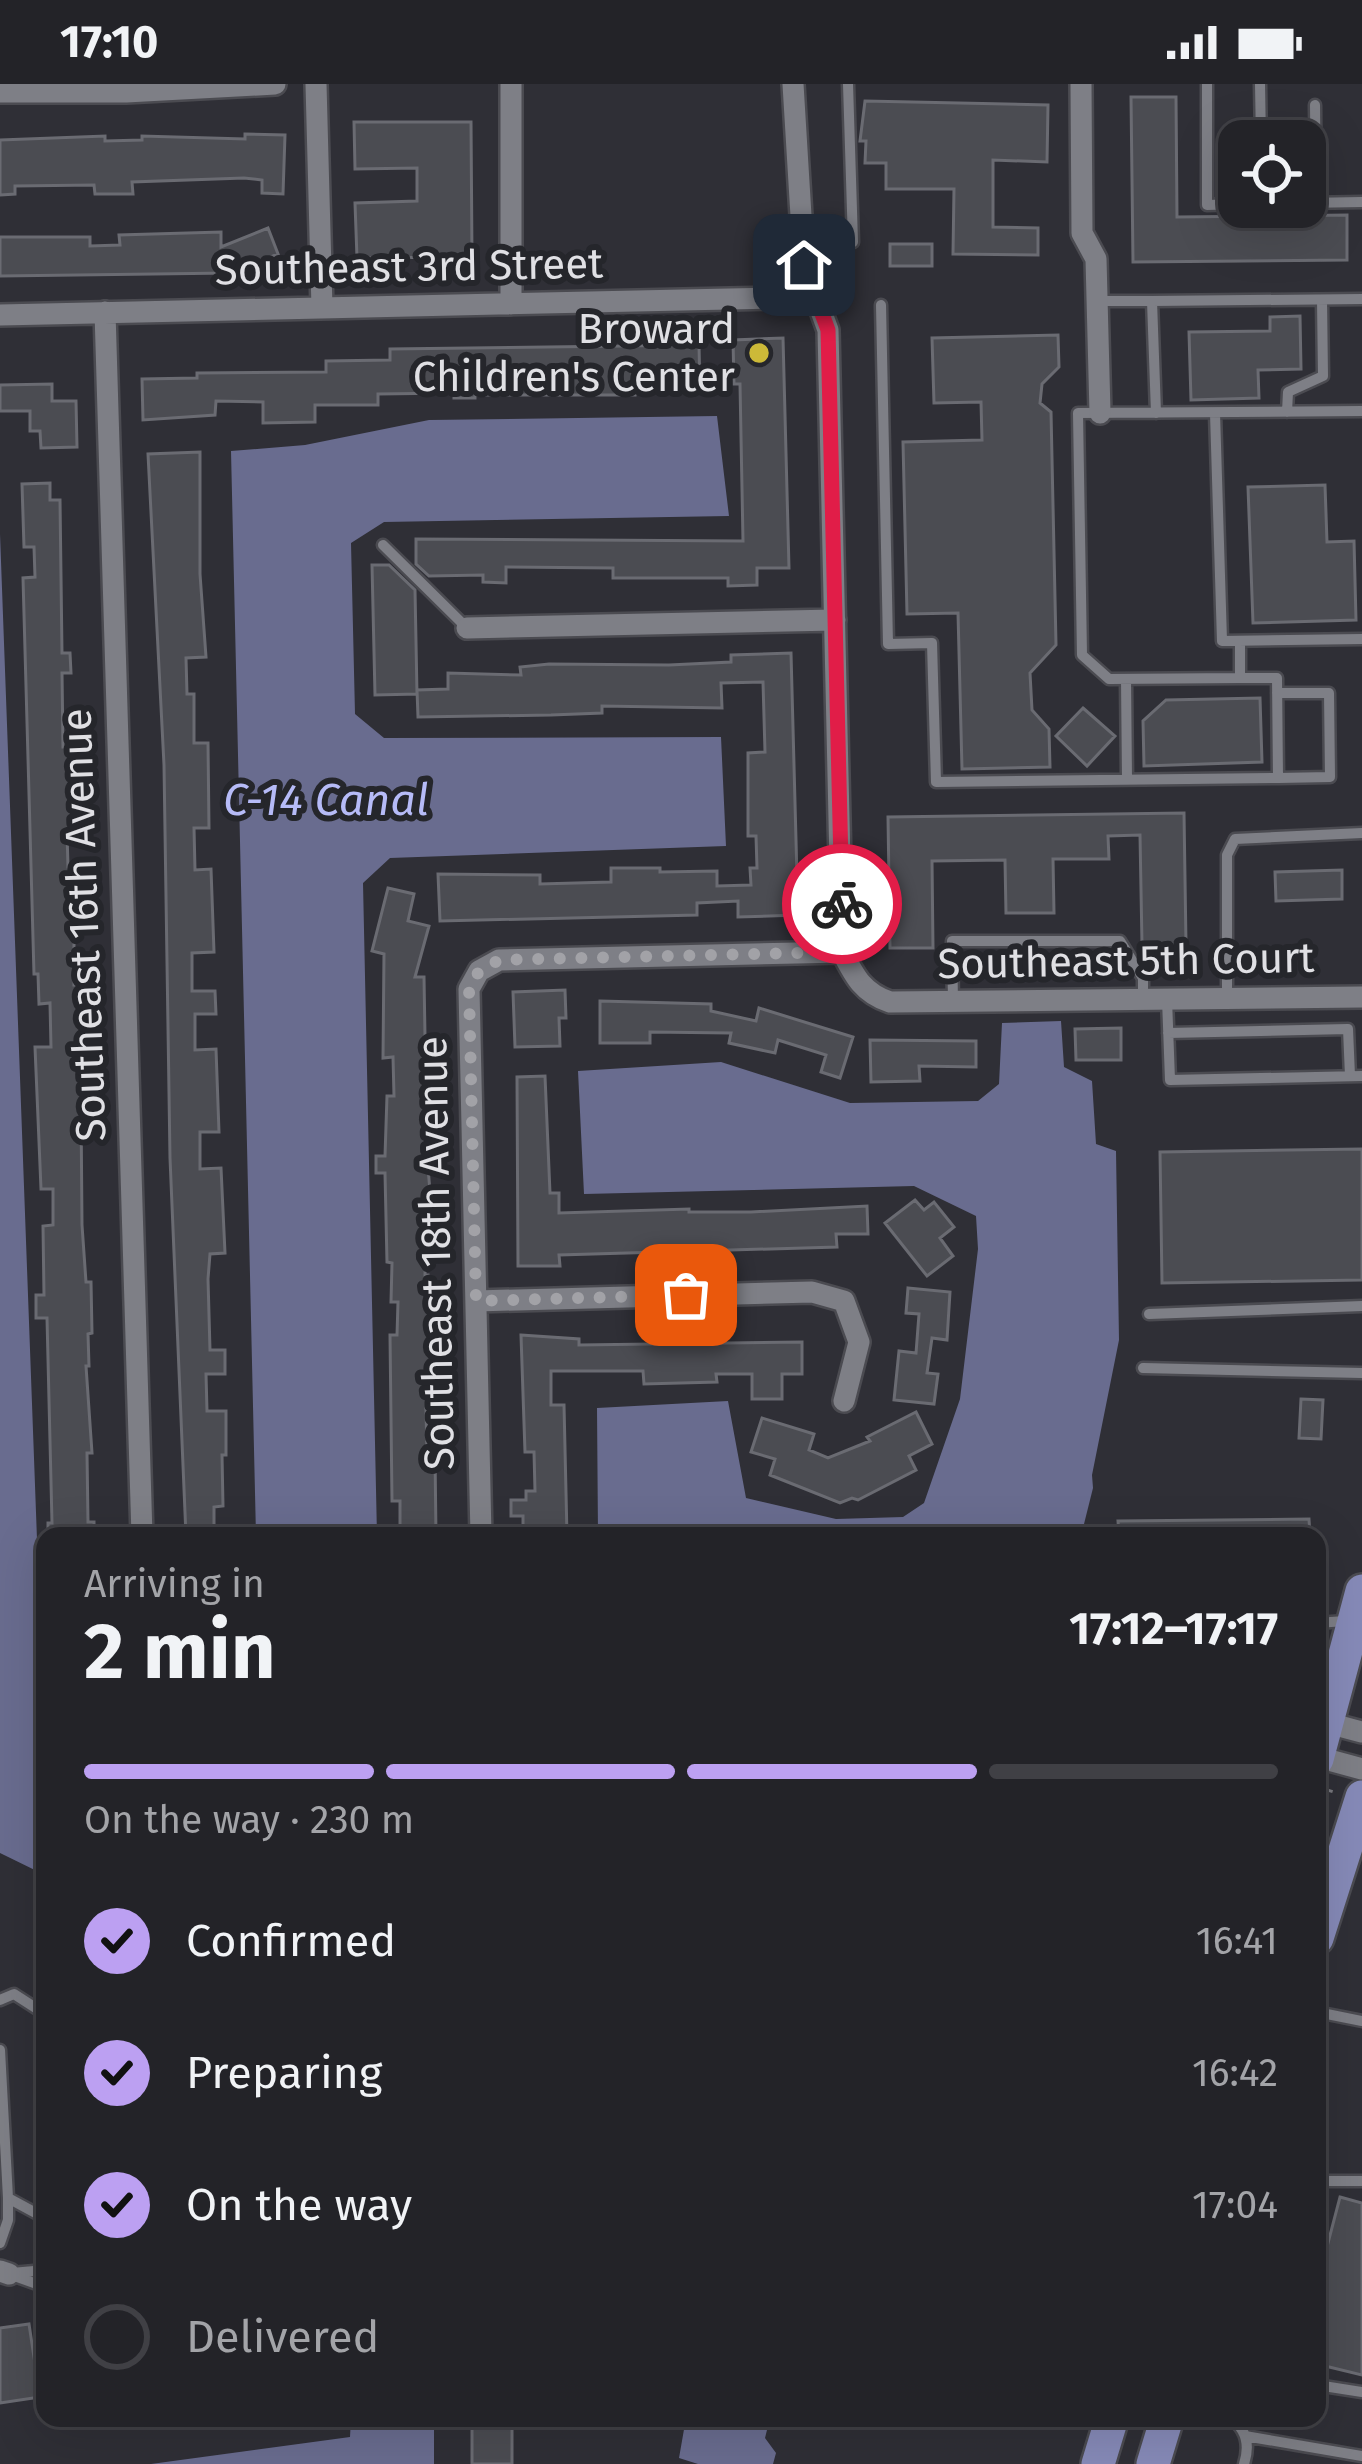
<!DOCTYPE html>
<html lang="en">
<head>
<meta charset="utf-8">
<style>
  body { margin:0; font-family:"Fira Sans",sans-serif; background:#2b2b30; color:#f1f3f6; height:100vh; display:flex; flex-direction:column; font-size:45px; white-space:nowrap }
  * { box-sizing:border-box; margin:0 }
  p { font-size:39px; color:#a3a4a8 }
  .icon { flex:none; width:66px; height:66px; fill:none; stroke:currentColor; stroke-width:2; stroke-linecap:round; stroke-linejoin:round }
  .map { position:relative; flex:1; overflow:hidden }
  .sheet { position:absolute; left:36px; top:1443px; width:1290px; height:900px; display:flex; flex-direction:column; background:#232328; border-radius:24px; box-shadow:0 12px 48px #0002,0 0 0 3px #404045 }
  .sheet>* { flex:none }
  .fabs { position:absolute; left:1218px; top:36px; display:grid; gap:24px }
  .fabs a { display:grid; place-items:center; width:108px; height:108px; border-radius:24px; background:#232328; box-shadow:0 12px 48px #0002,0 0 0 3px #404045; font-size:60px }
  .pin { position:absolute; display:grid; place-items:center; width:102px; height:102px; color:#fff; margin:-51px; border-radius:24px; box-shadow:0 6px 18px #0006 }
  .courier { position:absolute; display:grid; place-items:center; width:120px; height:120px; margin:-60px; border:9px solid #e11d48; border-radius:50%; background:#fff; color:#222; box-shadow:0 3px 15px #0007 }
  .headline em { font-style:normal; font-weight:700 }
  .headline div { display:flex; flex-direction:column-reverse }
  .headline { display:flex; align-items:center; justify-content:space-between; height:204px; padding:0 48px }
  h1 { font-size:78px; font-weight:700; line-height:90px }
  .bar { display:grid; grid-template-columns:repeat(4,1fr); gap:18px 12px; align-content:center; height:144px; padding:0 48px }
  .bar i { height:15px; border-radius:9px; background:#404045 }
  .bar .current { background:#bca0f2 }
  .bar p { grid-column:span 4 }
  ol { padding:0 48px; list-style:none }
  li { display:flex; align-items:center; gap:36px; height:132px }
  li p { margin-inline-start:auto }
  li .icon { padding:12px; border-radius:50%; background:#bca0f2; color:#111; stroke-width:4 }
  li:last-child { color:#a3a4a8 }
  li i { width:66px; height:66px; border:6px solid #404045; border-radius:50% }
  .status { display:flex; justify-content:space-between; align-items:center; height:84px; padding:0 60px; background:#232328; direction:ltr }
  .status svg { height:33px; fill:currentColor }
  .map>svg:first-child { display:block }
  .water { fill:#696c8f }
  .building { fill:#4b4c52; stroke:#6a6b72; stroke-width:3 }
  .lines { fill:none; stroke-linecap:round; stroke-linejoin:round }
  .lane-casing { stroke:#4b4b51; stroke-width:15 }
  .street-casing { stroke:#4b4b51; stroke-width:26 }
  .primary-casing { stroke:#4b4b51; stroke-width:38 }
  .path { stroke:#78787e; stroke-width:3; stroke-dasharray:9 9; stroke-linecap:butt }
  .lane { stroke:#7e7f86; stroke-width:10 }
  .street { stroke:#7e7f86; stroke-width:21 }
  .primary { stroke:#868ab8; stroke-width:33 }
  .done { stroke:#a2a2a7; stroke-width:12; stroke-dasharray:0 21.6 }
  .route { stroke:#e11d48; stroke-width:15 }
  .poi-dot { fill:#ccb938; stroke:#25262b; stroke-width:4.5 }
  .labels { text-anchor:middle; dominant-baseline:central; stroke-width:12; stroke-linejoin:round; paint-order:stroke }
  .street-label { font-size:42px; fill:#e0e0e4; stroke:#25262b }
  .poi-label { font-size:42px; fill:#e0e0e4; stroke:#25262b; text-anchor:end }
  .water-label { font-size:45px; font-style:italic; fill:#b6bbf7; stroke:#25262b }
</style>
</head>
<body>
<div class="status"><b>17:10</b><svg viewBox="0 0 49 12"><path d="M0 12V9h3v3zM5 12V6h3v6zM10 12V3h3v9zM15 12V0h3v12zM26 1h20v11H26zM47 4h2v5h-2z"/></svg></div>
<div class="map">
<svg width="1362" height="2380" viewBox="0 0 1362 2380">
  <rect width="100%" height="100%" fill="#2f2f36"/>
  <!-- water -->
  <path class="water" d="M 717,332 L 729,432 L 384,438 L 351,459 L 355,630 L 384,654 L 721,653 L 726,762 L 390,774 L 363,799 L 377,1452 L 256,1452 L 231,367 L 305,361 L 429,336 Z
    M 0,450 L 45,1673 L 45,1791 L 0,1769 Z
    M 1061,937 L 1064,983 L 1092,997 L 1096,1060 L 1116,1067 L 1119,1256 L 1092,1391 L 1093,1404 L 1081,1452 L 598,1452 L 597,1324 L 728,1317 L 746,1414 L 836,1435 L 903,1433 L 924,1419 L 960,1315 L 978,1165 L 976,1132 L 914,1102 L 584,1110 L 578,987 L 721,978 L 850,1019 L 978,1017 L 999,1000 L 1002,939 Z
    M 351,2334 L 434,2334 L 434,2380 L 151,2380 L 350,2353 Z
    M 686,2334 L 770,2334 L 765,2354 L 776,2369 L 773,2380 L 698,2380 L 679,2374 Z"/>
  <!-- building -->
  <path class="building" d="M 1131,13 L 1176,13 L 1177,133 L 1347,131 L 1347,176 L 1133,178 Z
    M 865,17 L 1048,21 L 1047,78 L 993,76 L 993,143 L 1038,144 L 1038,171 L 953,170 L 954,105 L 886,105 L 886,79 L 865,79 L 866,57 L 860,57 Z
    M 354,38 L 471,38 L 472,173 L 357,174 L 355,119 L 417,117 L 417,84 L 355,85 Z
    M 245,50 L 285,51 L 283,110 L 262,109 L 262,96 L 244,94 L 132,98 L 133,110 L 95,110 L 94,101 L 15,102 L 15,110 L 0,111 L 0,56 L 105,52 L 105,57 L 142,56 L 142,52 L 245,55 Z
    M 268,144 L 278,170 L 230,189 L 0,192 L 0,153 L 90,153 L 90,162 L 120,161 L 119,151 L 221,148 L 221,163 Z
    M 890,160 L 932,160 L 932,182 L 890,182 Z
    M 1300,232 L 1301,285 L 1258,286 L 1259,314 L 1191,316 L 1189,248 L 1270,247 L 1270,233 Z
    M 1058,251 L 1059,283 L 1042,300 L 1040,319 L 1051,328 L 1056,561 L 1030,589 L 1032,626 L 1049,645 L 1050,683 L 962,685 L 958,529 L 907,530 L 903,358 L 982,356 L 981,318 L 934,319 L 932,254 Z
    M 783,254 L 789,484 L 757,484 L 757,501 L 728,502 L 728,494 L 613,494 L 613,484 L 506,483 L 506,499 L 483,498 L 483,491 L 429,492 L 416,480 L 416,455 L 743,457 L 740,300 L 734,300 L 733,256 Z
    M 699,261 L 700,306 L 635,307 L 635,311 L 475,311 L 475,314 L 454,314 L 454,309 L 378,310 L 378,321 L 315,321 L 315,338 L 263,339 L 263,318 L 216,317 L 215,331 L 143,336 L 142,295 L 197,294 L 197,289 L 326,288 L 326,277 L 390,276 L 390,265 Z
    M 52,300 L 52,317 L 76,317 L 77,363 L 41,364 L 40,347 L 30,347 L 30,327 L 0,327 L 0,301 Z
    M 200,368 L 200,490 L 206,573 L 186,574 L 187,610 L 194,610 L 194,659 L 208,659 L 209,744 L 194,744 L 195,786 L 211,785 L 214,868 L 192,869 L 192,907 L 215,907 L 216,930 L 195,930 L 195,966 L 216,965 L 219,1048 L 200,1048 L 200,1085 L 221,1084 L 225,1169 L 210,1170 L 208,1195 L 210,1266 L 225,1266 L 225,1290 L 206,1290 L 207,1327 L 226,1327 L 226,1371 L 222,1371 L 223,1422 L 214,1423 L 214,1452 L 186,1452 L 170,1074 L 164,681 L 148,370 Z
    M 50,399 L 50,416 L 60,416 L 62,569 L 70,569 L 71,589 L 62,589 L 63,663 L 71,663 L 73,748 L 67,748 L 68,783 L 74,783 L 74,901 L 80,901 L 82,1141 L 86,1198 L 91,1198 L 92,1249 L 88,1250 L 89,1282 L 86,1282 L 92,1369 L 87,1369 L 88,1438 L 94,1438 L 94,1452 L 48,1452 L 48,1439 L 52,1439 L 47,1234 L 36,1234 L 36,1211 L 44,1211 L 43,1142 L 53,1141 L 53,1105 L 41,1105 L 35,963 L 51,963 L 50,919 L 39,920 L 38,890 L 34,890 L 23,494 L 35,493 L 34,463 L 24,463 L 22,400 Z
    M 1325,401 L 1327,458 L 1354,457 L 1356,536 L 1253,539 L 1248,403 Z
    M 372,481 L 389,481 L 415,506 L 417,610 L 375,611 Z
    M 791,569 L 798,831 L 738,833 L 738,817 L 697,819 L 697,831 L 440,837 L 438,790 L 540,791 L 540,800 L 611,798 L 611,784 L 660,784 L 660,788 L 717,787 L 717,802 L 751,801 L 750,784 L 757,784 L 756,752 L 748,752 L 748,669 L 765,668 L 763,598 L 721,599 L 722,624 L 602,622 L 602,629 L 551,631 L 418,633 L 417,606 L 448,605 L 448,589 L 521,591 L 520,583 L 549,580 L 669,581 L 731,578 L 731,571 Z
    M 1260,614 L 1262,678 L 1144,682 L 1143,637 L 1166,616 Z
    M 1083,624 L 1115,652 L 1087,682 L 1056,652 Z
    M 1184,729 L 1186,860 L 1142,860 L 1140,751 L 1108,752 L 1109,775 L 1053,775 L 1054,829 L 1006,829 L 1005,776 L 932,777 L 933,864 L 890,864 L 888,733 Z
    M 1342,786 L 1342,815 L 1276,817 L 1275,788 Z
    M 388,804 L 414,810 L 408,837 L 429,842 L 415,893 L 424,893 L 427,1071 L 432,1132 L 432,1151 L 426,1150 L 425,1191 L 428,1191 L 428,1250 L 432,1250 L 436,1325 L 426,1325 L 427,1370 L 435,1370 L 436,1452 L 400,1452 L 400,1417 L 392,1417 L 390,1251 L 397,1251 L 398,1218 L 391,1218 L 392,1179 L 387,1178 L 385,1089 L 376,1089 L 376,1072 L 385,1072 L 387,1012 L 394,1012 L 393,973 L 383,974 L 384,870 L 372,867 Z
    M 565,906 L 566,934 L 559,934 L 560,962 L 515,963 L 513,908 Z
    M 600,917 L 711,920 L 711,927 L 756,937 L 759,924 L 853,953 L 840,994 L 821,988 L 826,971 L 778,956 L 775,969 L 729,959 L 731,949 L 650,948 L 650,959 L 600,959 Z
    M 1121,944 L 1121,976 L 1076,976 L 1075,945 Z
    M 870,956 L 976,957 L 976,983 L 919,982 L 920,997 L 871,998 Z
    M 545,992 L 550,1109 L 559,1109 L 559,1129 L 689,1125 L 689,1128 L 751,1128 L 867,1122 L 868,1150 L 836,1150 L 837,1163 L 559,1171 L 560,1182 L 518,1182 L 517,993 Z
    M 1362,1065 L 1362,1196 L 1162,1199 L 1160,1068 Z
    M 915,1116 L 924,1126 L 934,1118 L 954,1143 L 940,1154 L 953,1172 L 927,1192 L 885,1139 Z
    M 908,1204 L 950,1208 L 947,1256 L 932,1254 L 927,1289 L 938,1290 L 934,1320 L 894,1316 L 899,1267 L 916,1269 L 919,1230 L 906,1229 Z
    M 521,1251 L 579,1255 L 579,1261 L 802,1258 L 802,1290 L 782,1290 L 782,1315 L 752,1315 L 752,1290 L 716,1290 L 717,1298 L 644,1300 L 643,1287 L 551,1287 L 551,1321 L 564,1321 L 567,1452 L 523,1452 L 523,1432 L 511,1432 L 511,1416 L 526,1416 L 526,1407 L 535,1407 L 534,1368 L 525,1368 Z
    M 1301,1315 L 1323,1316 L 1321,1355 L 1299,1354 Z
    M 916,1328 L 932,1360 L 909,1372 L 916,1386 L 858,1416 L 852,1414 L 840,1419 L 770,1391 L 775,1375 L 751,1368 L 762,1334 L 814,1350 L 809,1366 L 828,1374 L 870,1357 L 867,1353 Z
    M 1309,1435 L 1310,1452 L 1119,1452 L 1118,1437 Z
    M 1340,2113 L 1362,2119 L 1362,2291 L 1317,2280 L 1317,2201 Z
    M 29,2240 L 40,2313 L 0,2319 L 0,2244 Z
    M 472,2334 L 512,2334 L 512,2380 L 472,2380 Z"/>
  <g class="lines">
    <defs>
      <path id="lane" d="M 848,0 L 853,158
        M 1207,0 L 1207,121 L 1239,120
        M 1260,0 L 1261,57
        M 1315,21 L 1316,119
        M 1305,119 L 1362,118
        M 1097,217 L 1152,217 L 1156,329
        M 1152,217 L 1362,215
        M 881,221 L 888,560 L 932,559 L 936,698 L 1278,694 L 1277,594 L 1240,594
        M 1287,328 L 1288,308 L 1323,292 L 1322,216
        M 1215,329 L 1222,557 L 1362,555
        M 383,461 L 467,544
        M 1240,557 L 1240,594 L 1109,595 L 1082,571 L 1078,329 L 1362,327
        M 1126,595 L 1127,695
        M 1277,609 L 1329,609 L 1330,693 L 1278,694
        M 1167,915 L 1170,996 L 1362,992
        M 1227,915 L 1227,771 L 1235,755 L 1362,749
        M 953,918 L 952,857 L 1120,857 L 1143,894 L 1143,916
        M 1168,949 L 1348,945 L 1350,992
        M 1149,1230 L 1362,1222
        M 1143,1284 L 1362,1289
        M 1317,1539 L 1345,1537
        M 0,1916 L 14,1910 L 45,1930
        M 1317,1928 L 1362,1937
        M 0,1966 L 8,2114 L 8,2136 L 0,2159
        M 1317,2097 L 1362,2097
        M 8,2114 L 45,2134
        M 12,2189 L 45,2186
        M 9,2190 L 45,2203
        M 1317,2301 L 1362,2308
        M 1230,2334 C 1247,2345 1250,2361 1244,2380
        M 1245,2352 L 1362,2372"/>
      <path id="street" d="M 316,0 L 322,224
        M 511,0 L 511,220
        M 793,0 L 804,181 L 828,246 L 842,868 C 855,893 863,909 890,918 L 1362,913
        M 1081,0 L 1082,149 L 1096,175 L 1100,329
        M 0,8 L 126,8 L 275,0
        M 105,228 L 142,1452
        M 0,231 L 819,213
        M 467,544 L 835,536
        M 476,1217 L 812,1208 L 844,1217 L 859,1258 L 844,1317
        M 481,1452 L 469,905 L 479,887 L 499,876 L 842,868
        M 1328,1639 L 1362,1648
        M 1318,1673 L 1362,1685
        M 0,2187 L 9,2190"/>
      <path id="primary" d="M 1317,1675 L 1362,1507
        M 1317,1854 L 1362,1713
        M 1098,2380 L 1112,2334
        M 1153,2380 L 1167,2334"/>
    </defs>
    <!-- lane casing -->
    <use href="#lane" class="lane-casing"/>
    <!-- street casing -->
    <use href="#street" class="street-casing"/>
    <!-- primary casing -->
    <use href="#primary" class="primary-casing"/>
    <!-- path -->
    <path class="path" d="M 1324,1705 L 1334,1708"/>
    <!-- lane -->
    <use href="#lane" class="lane"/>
    <!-- street -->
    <use href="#street" class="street"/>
    <!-- primary -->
    <use href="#primary" class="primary"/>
  </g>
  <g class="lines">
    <!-- done -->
    <path class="done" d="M 686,1211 L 476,1217 L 469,905 L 479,887 L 499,876 L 842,868 L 842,820"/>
    <!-- route -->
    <path class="route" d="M 804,181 L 828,246 L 842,820"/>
  </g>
  <!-- markers -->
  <circle class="poi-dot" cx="759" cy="269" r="12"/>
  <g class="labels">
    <!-- street labels -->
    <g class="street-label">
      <text transform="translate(409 183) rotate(-1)">Southeast 3rd Street</text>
      <text transform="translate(84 841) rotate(-92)">Southeast 16th Avenue</text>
      <text transform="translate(1126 877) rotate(-1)">Southeast 5th Court</text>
      <text transform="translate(436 1169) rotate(-91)">Southeast 18th Avenue</text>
    </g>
    <!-- poi labels -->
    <g class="poi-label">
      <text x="735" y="245">Broward<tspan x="735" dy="48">Children's Center</tspan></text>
    </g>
    <!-- water labels -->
    <g class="water-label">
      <text x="326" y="716">C-14 Canal</text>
    </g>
  </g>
</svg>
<div class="fabs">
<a><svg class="icon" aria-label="locate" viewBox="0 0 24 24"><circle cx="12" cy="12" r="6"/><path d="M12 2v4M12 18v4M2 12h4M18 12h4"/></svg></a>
</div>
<div class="pin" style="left:686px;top:1211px;background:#ea580c"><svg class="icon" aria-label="bag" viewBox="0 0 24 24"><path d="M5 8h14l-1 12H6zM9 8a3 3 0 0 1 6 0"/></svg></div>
<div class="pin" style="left:804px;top:181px;background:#1f2937"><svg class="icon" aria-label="home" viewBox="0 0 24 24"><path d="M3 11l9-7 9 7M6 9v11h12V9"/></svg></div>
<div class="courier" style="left:842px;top:820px"><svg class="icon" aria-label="bike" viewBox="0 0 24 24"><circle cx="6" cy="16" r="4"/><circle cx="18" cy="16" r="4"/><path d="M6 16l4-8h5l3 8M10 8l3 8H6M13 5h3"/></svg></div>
<section class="sheet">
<div class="headline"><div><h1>2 min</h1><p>Arriving in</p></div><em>17:12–17:17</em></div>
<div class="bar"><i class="current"></i><i class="current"></i><i class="current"></i><i></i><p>On the way · 230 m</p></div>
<ol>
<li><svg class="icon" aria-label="check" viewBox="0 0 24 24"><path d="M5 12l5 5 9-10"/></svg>Confirmed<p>16:41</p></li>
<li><svg class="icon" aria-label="check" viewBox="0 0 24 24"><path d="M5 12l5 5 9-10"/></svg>Preparing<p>16:42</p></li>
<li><svg class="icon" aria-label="check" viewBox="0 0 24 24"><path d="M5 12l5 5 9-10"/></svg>On the way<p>17:04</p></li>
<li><i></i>Delivered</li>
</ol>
</section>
</div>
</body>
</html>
